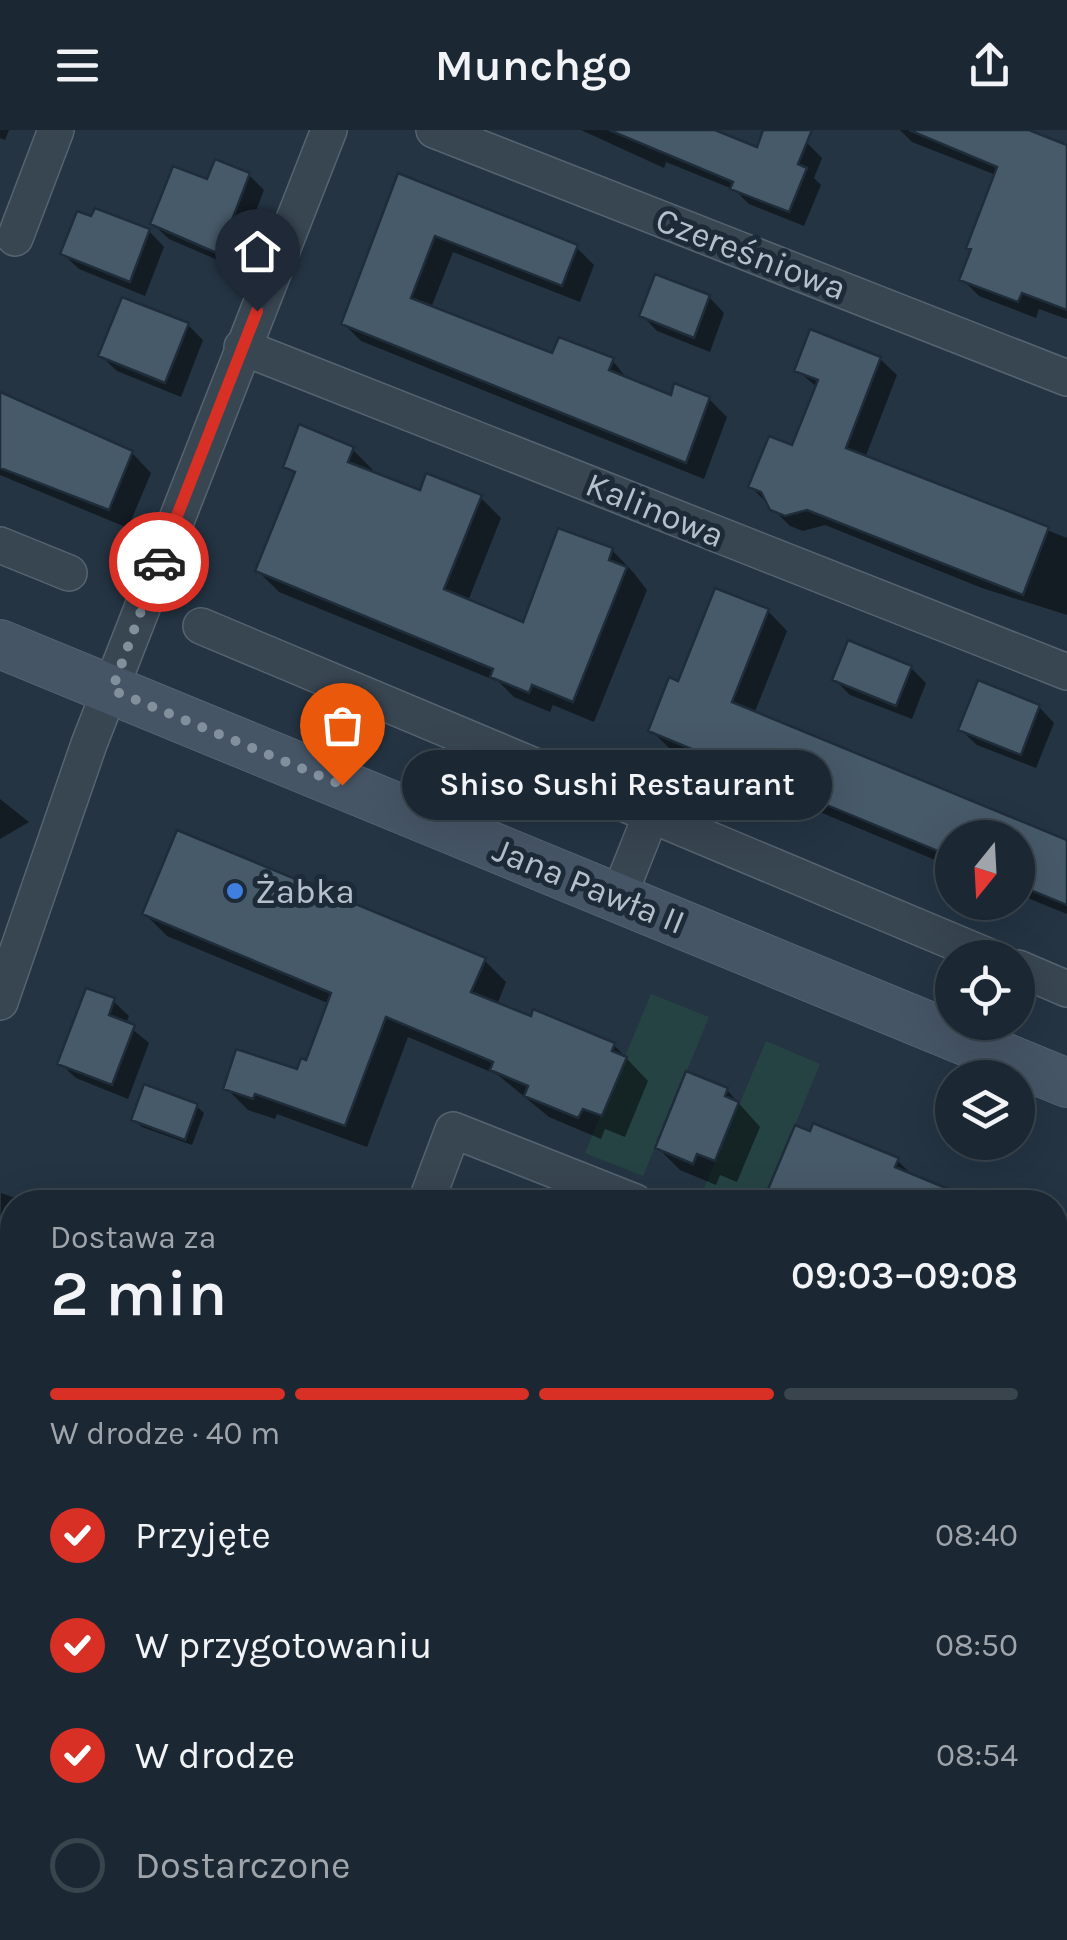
<!DOCTYPE html>
<html lang="pl">
<head>
<meta charset="utf-8">
<style>
  body { margin:0; font-family:Karla,sans-serif; background:#28333e; color:#f1f3f6; height:100vh; display:flex; flex-direction:column; font-size:38px; white-space:nowrap }
  * { box-sizing:border-box; margin:0 }
  p { font-size:32px; color:#a0a5ac }
  .icon { flex:none; width:55px; height:55px; fill:none; stroke:currentColor; stroke-width:2; stroke-linecap:round; stroke-linejoin:round }
  .map { position:relative; flex:1; overflow:hidden }
  .details { position:absolute; left:0px; top:1060px; width:1068px; height:750px; display:flex; flex-direction:column; background:#1b2732; border-radius:40px 40px 0 0; box-shadow:0 10px 40px #0002,0 0 0 2px #39444d }
  .details>* { flex:none }
  .needle { width:65px; rotate:198deg }
  .fabs { position:absolute; left:935px; top:690px; display:grid; gap:20px }
  .fabs a { display:grid; place-items:center; width:100px; height:100px; border-radius:50%; background:#1b2732; box-shadow:0 10px 40px #0002,0 0 0 2px #39444d; font-size:50px }
  .pin { position:absolute; display:grid; place-items:center; width:85px; height:85px; color:#fff; margin:-102px -42px; border-radius:50% 50% 50% 0; rotate:-45deg; box-shadow:0 0 10px #0007 }
  .pin .icon { rotate:45deg }
  .courier { position:absolute; display:grid; place-items:center; width:100px; height:100px; margin:-50px; border:8px solid #d93025; border-radius:50%; background:#fff; color:#222; box-shadow:0 2px 12px #0007 }
  .bubble { position:absolute; height:70px; border-radius:35px; background:#1b2732; box-shadow:0 10px 40px #0002,0 0 0 2px #39444d; font-size:32px; font-weight:600; line-height:70px; text-align:center }
  .headline em { font-style:normal; font-weight:600 }
  .headline div { display:flex; flex-direction:column-reverse }
  .headline { display:flex; align-items:center; justify-content:space-between; height:170px; padding:0 50px }
  h1 { font-size:65px; font-weight:600; line-height:75px }
  .bar { display:grid; grid-template-columns:repeat(4,1fr); gap:15px 10px; align-content:center; height:120px; padding:0 50px }
  .bar i { height:12px; border-radius:8px; background:#39444d }
  .bar .active { background:#d93025 }
  .bar p { grid-column:span 4 }
  ol { padding:0 50px; list-style:none }
  li { display:flex; align-items:center; gap:30px; height:110px }
  li p { margin-inline-start:auto }
  li .icon { padding:10px; border-radius:50%; background:#d93025; color:#fff; stroke-width:4 }
  li:last-child { color:#a0a5ac }
  li i { width:55px; height:55px; border:5px solid #39444d; border-radius:50% }
  header { display:flex; justify-content:space-between; align-items:center; height:130px; padding:0 50px; background:#1b2732; font-size:45px; font-weight:600 }
  .map>svg:first-child { display:block }
  .green { fill:#264344 }
  .shadow { fill:#0007 }
  .building { fill:#475a69; stroke:#1f2d3a; stroke-width:2.5 }
  .lines { fill:none; stroke-linecap:round; stroke-linejoin:round }
  .street-casing { stroke:#566370; stroke-width:38 }
  .secondary-casing { stroke:#566370; stroke-width:50 }
  .street { stroke:#384652; stroke-width:35 }
  .secondary { stroke:#465566; stroke-width:48 }
  .done { stroke:#828f9c; stroke-width:10; stroke-dasharray:0 18 }
  .route { stroke:#d93025; stroke-width:12 }
  .shop-dot { fill:#3f7fe0; stroke:#1d2b38; stroke-width:4 }
  .labels { text-anchor:middle; dominant-baseline:central; stroke-width:10; stroke-linejoin:round; paint-order:stroke }
  .street-label { font-size:35px; fill:#b5c0cc; stroke:#1d2b38 }
  .poi-label { font-size:35px; fill:#b5c0cc; stroke:#1d2b38; text-anchor:start }
</style>
</head>
<body>
<header><svg class="icon" aria-label="menu" viewBox="0 0 24 24"><path d="M4 6h16M4 12h16M4 18h16"/></svg>Munchgo<svg class="icon" aria-label="share" viewBox="0 0 24 24"><path d="M12 15V3M7 8l5-5 5 5M5 13v7h14v-7"/></svg></header>
<div class="map">
<svg width="1067" height="1810" viewBox="0 0 1067 1810">
  <rect width="100%" height="100%" fill="#243443"/>
  <!-- green -->
  <path class="green" d="M 651,864 L 709,887 L 643,1046 L 585,1023 Z
    M 766,911 L 820,934 L 763,1072 L 704,1072 L 699,1070 Z
    M 1067,1254 L 1067,1576 L 1055,1571 L 1055,1285 Z
    M 105,1798 L 140,1798 L 172,1810 L 100,1810 Z
    M 536,1798 L 665,1798 L 660,1810 L 531,1810 Z"/>
  <!-- shadow -->
  <path class="shadow" d="M 0,0 L 9,0 L 5,10 L 0,8 Z
    M 581,0 L 715,0 L 758,20 L 766,0 L 776,0 L 806,12 L 822,28 L 814,48 L 821,55 L 804,96 L 749,74 L 735,60 L 666,32 L 664,38 Z
    M 900,0 L 1022,0 L 1067,18 L 1067,189 L 1039,179 L 1036,188 L 979,166 L 962,149 L 973,121 L 969,117 L 996,45 L 912,12 Z
    M 249,45 L 264,60 L 234,137 L 169,109 L 153,94 L 208,53 Z
    M 400,47 L 576,117 L 594,135 L 580,172 L 453,122 L 431,178 L 554,226 L 612,230 L 629,251 L 672,268 L 709,269 L 727,287 L 704,349 L 361,211 L 343,193 Z
    M 149,101 L 164,117 L 145,166 L 79,139 L 63,124 Z
    M 709,167 L 724,183 L 710,222 L 657,201 L 642,185 Z
    M 188,195 L 203,210 L 181,267 L 117,241 L 101,226 Z
    M 880,229 L 897,245 L 865,328 L 1067,408 L 1067,485 L 982,458 L 825,395 L 803,401 L 790,396 L 751,357 L 793,318 L 818,258 L 797,240 Z
    M 0,266 L 94,303 L 132,323 L 151,343 L 128,398 L 0,345 Z
    M 352,319 L 373,340 L 372,344 L 421,364 L 480,367 L 501,388 L 468,471 L 524,495 L 612,420 L 633,442 L 647,460 L 594,592 L 553,575 L 550,582 L 514,567 L 499,552 L 279,462 L 258,441 L 296,346 L 286,336 Z
    M 768,481 L 787,501 L 754,584 L 1067,713 L 1067,784 L 1018,764 L 1018,708 L 952,708 L 952,737 L 671,620 L 651,600 L 679,554 Z
    M 911,538 L 926,553 L 912,589 L 850,565 L 835,550 Z
    M 1039,577 L 1054,593 L 1036,638 L 977,615 L 961,600 Z
    M 0,669 L 29,692 L 0,709 Z
    M 145,784 L 484,830 L 506,852 L 497,875 L 614,915 L 648,951 L 625,1007 L 605,999 L 601,1009 L 549,987 L 498,945 L 408,907 L 367,1017 L 277,984 L 275,989 L 248,980 L 226,958 L 299,942 L 308,933 L 330,874 L 167,806 Z
    M 113,871 L 129,886 L 126,894 L 149,913 L 128,969 L 76,948 L 60,933 Z
    M 727,960 L 760,997 L 737,1052 L 720,1045 L 716,1055 L 680,1040 L 658,1018 Z
    M 196,976 L 204,983 L 192,1015 L 142,997 L 134,990 Z
    M 897,1030 L 914,1047 L 964,1066 L 966,1059 L 998,1072 L 778,1072 L 769,1064 Z
    M 1,1063 L 26,1072 L 12,1072 L 12,1144 L 0,1139 Z
    M 0,1411 L 12,1416 L 12,1488 L 0,1483 Z
    M 0,1573 L 12,1578 L 12,1757 L 0,1752 Z
    M 1055,1704 L 1067,1708 L 1067,1756 L 1055,1752 Z
    M 359,1798 L 555,1798 L 564,1806 L 562,1810 L 391,1810 Z
    M 1054,1800 L 1067,1805 L 1067,1810 L 1050,1810 Z"/>
  <!-- building -->
  <path class="building" d="M 609,0 L 715,0 L 757,17 L 763,0 L 812,0 L 798,34 L 807,38 L 789,82 L 730,59 L 733,52 Z
    M 909,0 L 1029,0 L 1067,15 L 1067,180 L 1022,163 L 1018,172 L 959,150 L 971,119 L 966,118 L 997,37 Z
    M 215,29 L 250,43 L 219,124 L 150,94 L 173,36 L 207,49 Z
    M 398,43 L 578,115 L 562,156 L 435,106 L 411,168 L 552,223 L 559,207 L 614,228 L 609,240 L 671,265 L 674,253 L 710,267 L 686,333 L 341,194 Z
    M 95,78 L 150,99 L 130,152 L 60,124 L 77,81 L 91,86 Z
    M 655,144 L 710,165 L 694,208 L 639,186 Z
    M 122,167 L 189,193 L 165,253 L 98,226 Z
    M 810,199 L 881,227 L 846,318 L 1049,397 L 1023,465 L 807,380 L 785,386 L 770,380 L 761,362 L 748,357 L 769,306 L 792,315 L 818,250 L 794,241 Z
    M 0,262 L 133,321 L 109,380 L 0,338 Z
    M 299,294 L 354,317 L 348,332 L 420,360 L 426,343 L 482,365 L 444,459 L 523,492 L 558,398 L 613,418 L 609,430 L 627,437 L 573,572 L 532,555 L 529,563 L 490,547 L 493,539 L 255,441 L 295,342 L 283,337 Z
    M 715,458 L 769,479 L 732,572 L 1067,710 L 1067,775 L 1018,755 L 1018,708 L 952,708 L 952,727 L 648,601 L 669,547 L 678,551 Z
    M 848,510 L 912,536 L 896,576 L 832,550 Z
    M 978,550 L 1040,575 L 1021,625 L 958,600 Z
    M 177,700 L 486,828 L 471,862 L 531,886 L 533,879 L 615,913 L 612,921 L 627,927 L 602,986 L 583,979 L 578,988 L 524,966 L 528,956 L 490,940 L 493,932 L 386,887 L 345,996 L 255,964 L 253,969 L 223,959 L 236,919 L 297,939 L 301,928 L 306,930 L 331,863 L 142,784 Z
    M 86,858 L 115,868 L 109,885 L 135,895 L 112,955 L 57,934 Z
    M 686,941 L 728,958 L 725,966 L 739,972 L 715,1031 L 697,1024 L 693,1034 L 655,1018 Z
    M 144,954 L 198,974 L 185,1010 L 131,990 Z
    M 813,993 L 899,1028 L 895,1037 L 980,1072 L 786,1072 L 766,1064 L 795,995 L 810,1001 Z"/>
  <g class="lines">
    <defs>
      <path id="street" d="M 434,0 L 1067,248
        M 15,108 L 56,0
        M 242,217 L 1067,542
        M 0,415 L 69,443
        M 201,496 L 992,828
        M 618,768 L 651,685
        M 1018,838 L 1067,859
        M 0,872 L 89,614 L 329,0
        M 426,1072 L 453,1000 L 635,1072
        M 1055,1179 L 1067,1149
        M 1055,1608 L 1067,1613
        M 226,1798 L 257,1810
        M 735,1798 L 766,1810
        M 808,1810 L 812,1798"/>
      <path id="secondary" d="M 0,514 L 1067,953"/>
    </defs>
    <!-- street casing -->
    <use href="#street" class="street-casing"/>
    <!-- secondary casing -->
    <use href="#secondary" class="secondary-casing"/>
    <!-- street -->
    <use href="#street" class="street"/>
    <!-- secondary -->
    <use href="#secondary" class="secondary"/>
  </g>
  <g class="lines">
    <!-- done -->
    <path class="done" d="M 159,432 L 112,560 L 342,655"/>
    <!-- route -->
    <path class="route" d="M 159,432 L 257,181"/>
  </g>
  <!-- markers -->
  <circle class="shop-dot" cx="235" cy="761" r="10"/>
  <g class="labels">
    <!-- street labels -->
    <g class="street-label">
      <text transform="translate(751 124) rotate(21)">Czereśniowa</text>
      <text transform="translate(655 380) rotate(22)">Kalinowa</text>
      <text transform="translate(589 756) rotate(22)">Jana Pawła II</text>
    </g>
    <!-- poi labels -->
    <g class="poi-label">
      <text x="255" y="761">Żabka</text>
    </g>
  </g>
</svg>
<div class="fabs">
<a><svg class="needle" viewBox="-14 -14 28 28"><path d="M0-13l5 13h-10z" fill="#e53935"/><path d="M0 13l5-13h-10z" fill="#a0a5ac"/></svg></a>
<a><svg class="icon" aria-label="locate" viewBox="0 0 24 24"><circle cx="12" cy="12" r="6"/><path d="M12 2v4M12 18v4M2 12h4M18 12h4"/></svg></a>
<a><svg class="icon" aria-label="layers" viewBox="0 0 24 24"><path d="M12 4l9 5-9 5-9-5zM3 14l9 5 9-5"/></svg></a>
</div>
<div class="pin" style="left:342px;top:655px;background:#ea580c"><svg class="icon" aria-label="bag" viewBox="0 0 24 24"><path d="M5 8h14l-1 12H6zM9 8a3 3 0 0 1 6 0"/></svg></div>
<div class="pin" style="left:257px;top:181px;background:#1f2937"><svg class="icon" aria-label="home" viewBox="0 0 24 24"><path d="M3 11l9-7 9 7M6 9v11h12V9"/></svg></div>
<div class="courier" style="left:159px;top:432px"><svg class="icon" aria-label="car" viewBox="0 0 24 24"><path d="M5 17H2v-5l4-1 3-4h7l3 4 3 1v5h-3M9 17h6M6 11h13"/><circle cx="7" cy="17" r="2"/><circle cx="17" cy="17" r="2"/></svg></div>
<div class="bubble" style="left:402px;top:620px;width:430px">Shiso Sushi Restaurant</div>
<section class="details">
<div class="headline"><div><h1>2 min</h1><p>Dostawa za</p></div><em>09:03–09:08</em></div>
<div class="bar"><i class="active"></i><i class="active"></i><i class="active"></i><i></i><p>W drodze · 40 m</p></div>
<ol>
<li><svg class="icon" aria-label="check" viewBox="0 0 24 24"><path d="M5 12l5 5 9-10"/></svg>Przyjęte<p>08:40</p></li>
<li><svg class="icon" aria-label="check" viewBox="0 0 24 24"><path d="M5 12l5 5 9-10"/></svg>W przygotowaniu<p>08:50</p></li>
<li><svg class="icon" aria-label="check" viewBox="0 0 24 24"><path d="M5 12l5 5 9-10"/></svg>W drodze<p>08:54</p></li>
<li><i></i>Dostarczone</li>
</ol>
</section>
</div>
</body>
</html>
